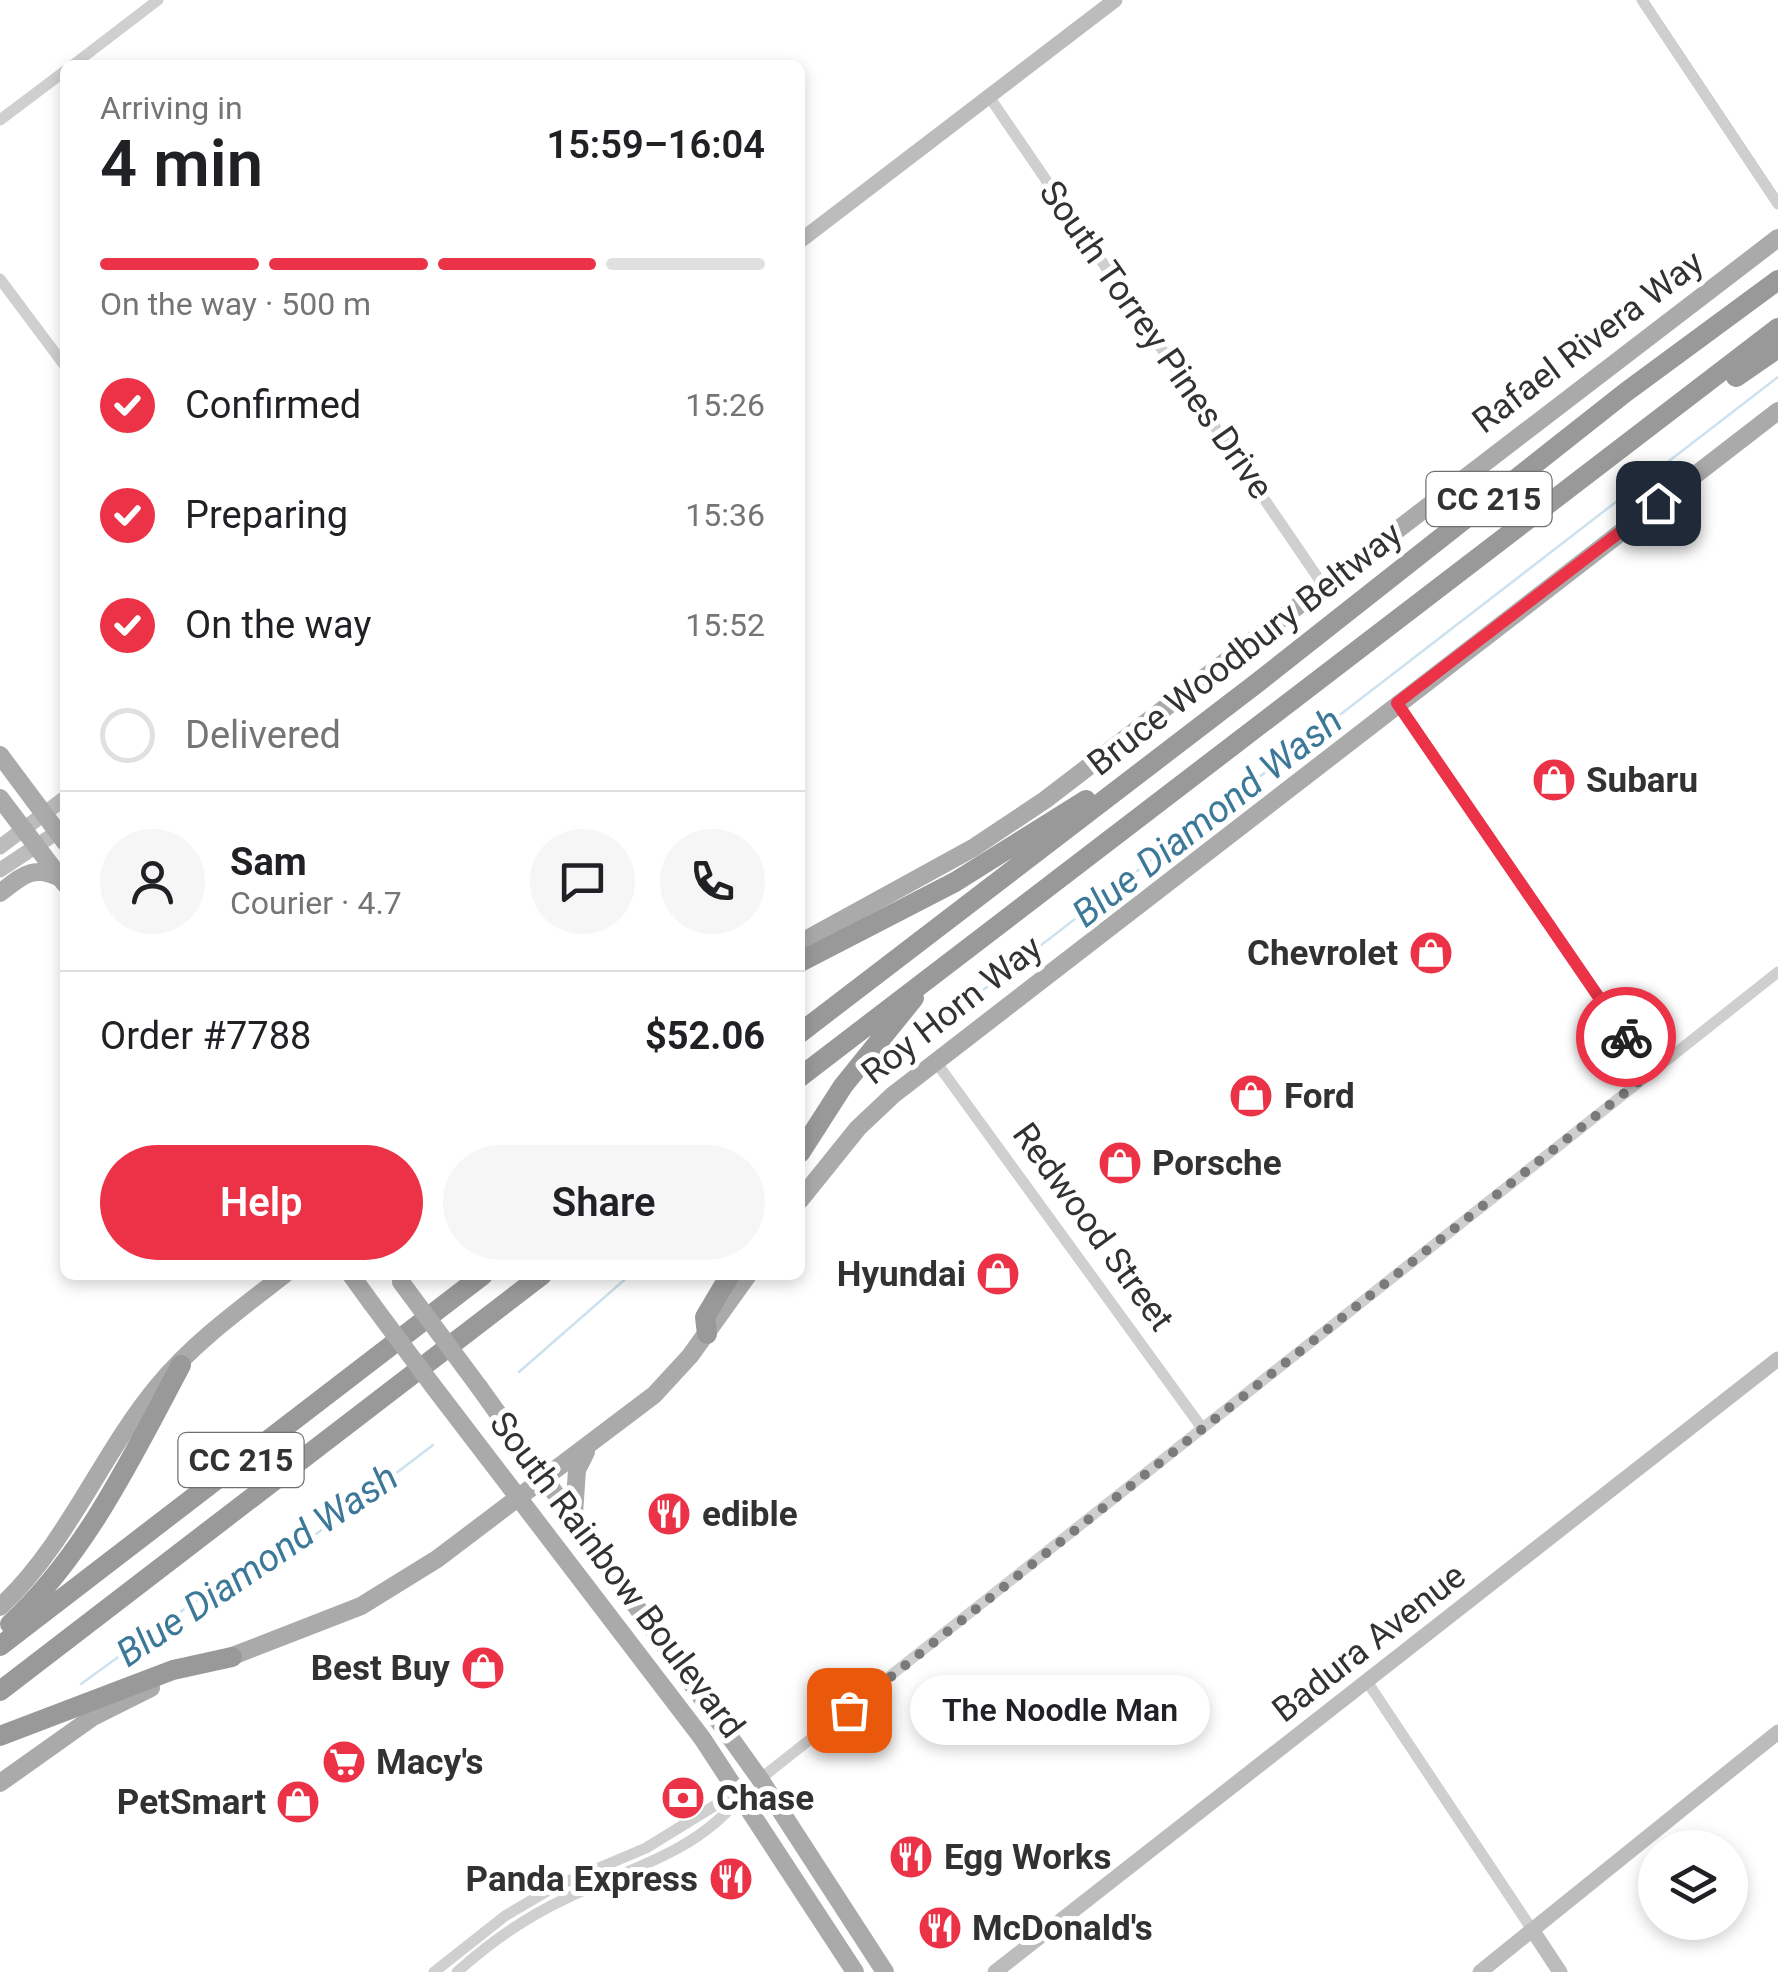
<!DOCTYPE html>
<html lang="en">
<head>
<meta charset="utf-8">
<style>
  body { margin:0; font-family:Roboto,sans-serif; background:#f6f6f6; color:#202124; height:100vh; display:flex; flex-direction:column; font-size:38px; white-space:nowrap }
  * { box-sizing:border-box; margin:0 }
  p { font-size:32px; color:#757577 }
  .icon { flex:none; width:55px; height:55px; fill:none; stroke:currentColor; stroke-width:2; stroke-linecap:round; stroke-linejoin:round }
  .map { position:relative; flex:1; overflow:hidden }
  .details { position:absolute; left:60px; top:60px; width:745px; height:1220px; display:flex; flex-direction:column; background:#fff; border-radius:15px; box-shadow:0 5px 15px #0003 }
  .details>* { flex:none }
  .controls { position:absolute; left:1638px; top:1830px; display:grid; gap:20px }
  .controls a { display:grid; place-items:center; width:110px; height:110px; border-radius:50%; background:#fff; box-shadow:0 5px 15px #0003; font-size:50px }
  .pin { position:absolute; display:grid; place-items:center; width:85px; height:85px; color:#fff; margin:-42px; border-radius:20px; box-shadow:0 5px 15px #0006 }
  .courier { position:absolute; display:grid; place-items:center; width:100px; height:100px; margin:-50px; border:8px solid #eb3246; border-radius:50%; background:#fff; color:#222; box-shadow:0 2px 12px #0007 }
  .bubble { position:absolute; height:70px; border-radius:35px; background:#fff; box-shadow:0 5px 15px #0003; font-size:32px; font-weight:600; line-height:70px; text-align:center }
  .summary em { font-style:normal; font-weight:600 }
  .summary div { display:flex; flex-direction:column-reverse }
  .summary { display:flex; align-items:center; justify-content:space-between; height:170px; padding:0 40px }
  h1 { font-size:65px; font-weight:600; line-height:75px }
  .bar { display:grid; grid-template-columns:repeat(4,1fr); gap:15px 10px; align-content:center; height:120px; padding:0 40px }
  .bar i { height:12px; border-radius:8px; background:#e0e0e0 }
  .bar .selected { background:#eb3246 }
  .bar p { grid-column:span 4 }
  .line { display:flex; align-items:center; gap:25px; padding:0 40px; border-top:2px solid #e0e0e0 }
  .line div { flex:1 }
  .round { display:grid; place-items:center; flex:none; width:105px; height:105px; border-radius:52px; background:#f6f6f6 }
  ol { padding:0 40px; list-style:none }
  li { display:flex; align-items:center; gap:30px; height:110px }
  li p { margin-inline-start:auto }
  li .icon { padding:10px; border-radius:50%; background:#eb3246; color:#fff; stroke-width:4 }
  li:last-child { color:#757577 }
  li i { width:55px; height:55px; border:5px solid #e0e0e0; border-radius:50% }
  .button { display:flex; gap:20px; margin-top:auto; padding:20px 40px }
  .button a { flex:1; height:115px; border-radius:60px; background:#eb3246; color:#fff; font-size:40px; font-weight:600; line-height:115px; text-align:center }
  .button a+a { background:#f6f6f6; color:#202124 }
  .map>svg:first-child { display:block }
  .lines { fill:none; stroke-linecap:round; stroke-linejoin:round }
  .stream { stroke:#cce2ee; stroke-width:2.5 }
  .street { stroke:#cfcfcf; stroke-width:11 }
  .secondary { stroke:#bcbcbc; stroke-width:15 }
  .primary { stroke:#aaa; stroke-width:18 }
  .highway { stroke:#999; stroke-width:20 }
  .primary-bridge { stroke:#aaa; stroke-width:18 }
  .done { stroke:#7a7a7a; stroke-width:10; stroke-dasharray:0 18 }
  .route { stroke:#eb3246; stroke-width:12 }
  .labels { text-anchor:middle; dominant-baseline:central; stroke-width:10; stroke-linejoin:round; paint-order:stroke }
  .shield { fill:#fff; stroke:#707070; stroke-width:2.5 }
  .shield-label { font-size:32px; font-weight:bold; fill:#323232 }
  .street-label { font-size:35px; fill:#323232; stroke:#fff }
  .poi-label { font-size:35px; font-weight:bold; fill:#323232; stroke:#fff; text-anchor:start }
  .water-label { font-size:38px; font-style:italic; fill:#3c7898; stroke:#fff }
</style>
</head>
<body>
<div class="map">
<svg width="1778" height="1972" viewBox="0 0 1778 1972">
  <rect width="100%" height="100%" fill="#fff"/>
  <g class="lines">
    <!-- stream -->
    <path class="stream" d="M 922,1037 L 1778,377
      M 519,1372 L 630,1275
      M 81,1684 L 190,1605 L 315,1535 L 433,1445"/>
    <!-- street -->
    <path class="street" d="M 1642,0 L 1778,204
      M 73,65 L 158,0
      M 988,95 L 1323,585
      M 0,120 L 65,71
      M 0,279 L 65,366
      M 1397,703 L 1651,1072
      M 936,1062 L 1202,1428
      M 1368,1683 L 1533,1931
      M 760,1779 L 1778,972
      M 434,1972 L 505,1916 L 554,1887 L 646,1848 L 719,1803 L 742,1795
      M 457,1972 C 489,1943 528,1916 567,1898 C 628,1869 696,1853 740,1797"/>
    <!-- secondary -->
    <path class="secondary" d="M 800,241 L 1115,0
      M 0,847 L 65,798
      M 0,870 L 65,827
      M 1533,1931 L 1560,1972
      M 995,1972 L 1778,1359
      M 1480,1972 L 1778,1732"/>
    <!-- primary -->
    <path class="primary" d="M 0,755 L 65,842
      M 0,798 L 65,884
      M 0,893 C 22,876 33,864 60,878
      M 800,943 L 973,848 L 1045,800 L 1778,238
      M 800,1200 L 858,1128 L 893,1095 L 1778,411
      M 351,1275 L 372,1304
      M 433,1386 L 702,1738 L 855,1972
      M 479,1387 L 760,1779 L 885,1972
      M 574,1514 L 577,1470 L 586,1452
      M 0,1607 C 67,1545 100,1456 157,1387 C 193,1343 240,1309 284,1275
      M 222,1660 L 361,1606 L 437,1559 L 654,1395 L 690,1356 L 748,1275
      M 0,1783 L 93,1717 L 151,1688"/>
    <!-- highway -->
    <path class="highway" d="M 1736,377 L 1778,348
      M 800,962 L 955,882 L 1086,800
      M 800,1033 L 1257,683 L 1626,392 L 1778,280
      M 800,1077 L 1778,328
      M 800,1153 L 843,1086 L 914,998
      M 707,1334 L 705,1317 L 730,1275
      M 10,1624 C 86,1554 133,1455 181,1365
      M 0,1646 L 483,1275
      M 0,1691 L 542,1275
      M 0,1736 L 173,1670 L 232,1657"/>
    <!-- primary-bridge -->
    <path class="primary-bridge" d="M 401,1282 L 479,1387
      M 372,1304 L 433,1386"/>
  </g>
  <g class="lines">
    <!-- done -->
    <path class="done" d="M 849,1710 L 1651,1072 L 1626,1037"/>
    <!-- route -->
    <path class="route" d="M 1626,1037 L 1397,703 L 1658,503"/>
  </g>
  <!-- icons -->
  <defs>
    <symbol id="shop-disc" viewBox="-11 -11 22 22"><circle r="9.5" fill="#eb3246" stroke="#fff"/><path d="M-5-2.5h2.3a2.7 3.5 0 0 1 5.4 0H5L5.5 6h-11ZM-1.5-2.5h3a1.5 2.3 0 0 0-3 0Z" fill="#fff"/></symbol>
    <symbol id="restaurant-disc" viewBox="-11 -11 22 22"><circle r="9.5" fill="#eb3246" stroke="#fff"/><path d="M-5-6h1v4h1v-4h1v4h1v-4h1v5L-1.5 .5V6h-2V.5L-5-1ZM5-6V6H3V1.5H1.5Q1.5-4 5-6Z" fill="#fff"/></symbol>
    <symbol id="supermarket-disc" viewBox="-11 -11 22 22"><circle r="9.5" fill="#eb3246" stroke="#fff"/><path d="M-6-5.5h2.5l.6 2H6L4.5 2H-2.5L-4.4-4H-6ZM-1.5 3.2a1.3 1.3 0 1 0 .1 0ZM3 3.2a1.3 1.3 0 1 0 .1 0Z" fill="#fff"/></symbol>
    <symbol id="bank-disc" viewBox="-11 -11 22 22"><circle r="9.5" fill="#eb3246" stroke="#fff"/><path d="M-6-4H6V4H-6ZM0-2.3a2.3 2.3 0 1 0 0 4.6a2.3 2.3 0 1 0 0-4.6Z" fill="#fff"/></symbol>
  </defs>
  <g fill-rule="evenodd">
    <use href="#shop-disc" x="1529" y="755" width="50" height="50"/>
    <use href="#shop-disc" x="1406" y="928" width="50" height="50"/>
    <use href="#shop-disc" x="1226" y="1071" width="50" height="50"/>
    <use href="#shop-disc" x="1095" y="1138" width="50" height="50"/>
    <use href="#shop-disc" x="973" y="1249" width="50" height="50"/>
    <use href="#restaurant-disc" x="644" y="1489" width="50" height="50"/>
    <use href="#shop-disc" x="458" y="1643" width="50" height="50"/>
    <use href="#supermarket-disc" x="319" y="1737" width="50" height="50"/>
    <use href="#bank-disc" x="658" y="1773" width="50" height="50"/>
    <use href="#shop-disc" x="273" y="1777" width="50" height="50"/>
    <use href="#restaurant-disc" x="886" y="1832" width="50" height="50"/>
    <use href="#restaurant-disc" x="706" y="1854" width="50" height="50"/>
    <use href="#restaurant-disc" x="915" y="1903" width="50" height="50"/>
  </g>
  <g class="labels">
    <!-- shield labels -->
    <g class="shield">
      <rect x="1426.5" y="472" width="125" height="54" rx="8"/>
      <rect x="178.5" y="1433" width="125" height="54" rx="8"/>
    </g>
    <g class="shield-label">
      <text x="1489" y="499">CC 215</text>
      <text x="241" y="1460">CC 215</text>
    </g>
    <!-- street labels -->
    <g class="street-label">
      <text transform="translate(1156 340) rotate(55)">South Torrey Pines Drive</text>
      <text transform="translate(1588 342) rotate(-37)">Rafael Rivera Way</text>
      <text transform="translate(1245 649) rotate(-38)">Bruce Woodbury Beltway</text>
      <text transform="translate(952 1010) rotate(-38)">Roy Horn Way</text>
      <text transform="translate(1093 1227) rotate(54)">Redwood Street</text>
      <text transform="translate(617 1575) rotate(53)">South Rainbow Boulevard</text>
      <text transform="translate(1369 1643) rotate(-38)">Badura Avenue</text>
    </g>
    <!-- poi labels -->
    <g class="poi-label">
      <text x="1586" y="780">Subaru</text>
      <text x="1398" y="953" text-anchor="end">Chevrolet</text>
      <text x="1284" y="1096">Ford</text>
      <text x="1152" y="1163">Porsche</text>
      <text x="966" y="1274" text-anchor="end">Hyundai</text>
      <text x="702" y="1514">edible</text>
      <text x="450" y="1668" text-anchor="end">Best Buy</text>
      <text x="376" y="1762">Macy's</text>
      <text x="716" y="1798">Chase</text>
      <text x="266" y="1802" text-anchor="end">PetSmart</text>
      <text x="944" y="1857">Egg Works</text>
      <text x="698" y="1879" text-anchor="end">Panda Express</text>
      <text x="972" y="1928">McDonald's</text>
    </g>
    <!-- water labels -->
    <g class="water-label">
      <text transform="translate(1207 817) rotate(-38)">Blue Diamond Wash</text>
      <text transform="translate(257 1565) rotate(-34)">Blue Diamond Wash</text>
    </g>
  </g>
</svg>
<div class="controls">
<a><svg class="icon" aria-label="layers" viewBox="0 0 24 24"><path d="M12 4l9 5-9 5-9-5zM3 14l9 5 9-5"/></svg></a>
</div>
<div class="pin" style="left:849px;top:1710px;background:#ea580c"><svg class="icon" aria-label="bag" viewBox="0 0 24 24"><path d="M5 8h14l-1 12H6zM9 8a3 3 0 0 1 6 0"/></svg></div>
<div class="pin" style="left:1658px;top:503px;background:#1f2937"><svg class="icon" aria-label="home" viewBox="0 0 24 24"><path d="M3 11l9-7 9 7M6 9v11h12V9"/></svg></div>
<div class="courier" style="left:1626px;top:1037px"><svg class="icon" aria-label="bike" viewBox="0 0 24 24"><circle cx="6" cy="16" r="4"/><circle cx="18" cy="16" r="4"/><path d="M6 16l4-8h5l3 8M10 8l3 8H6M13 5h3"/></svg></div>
<div class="bubble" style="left:910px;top:1675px;width:300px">The Noodle Man</div>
<section class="details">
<div class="summary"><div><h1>4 min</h1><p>Arriving in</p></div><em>15:59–16:04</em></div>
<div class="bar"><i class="selected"></i><i class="selected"></i><i class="selected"></i><i></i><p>On the way · 500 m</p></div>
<ol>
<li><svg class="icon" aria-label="check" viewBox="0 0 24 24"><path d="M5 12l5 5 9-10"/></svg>Confirmed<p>15:26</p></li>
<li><svg class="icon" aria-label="check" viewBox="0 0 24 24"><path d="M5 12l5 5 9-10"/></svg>Preparing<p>15:36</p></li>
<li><svg class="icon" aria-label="check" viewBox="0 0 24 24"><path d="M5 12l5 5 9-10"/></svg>On the way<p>15:52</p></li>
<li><i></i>Delivered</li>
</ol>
<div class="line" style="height:180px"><a class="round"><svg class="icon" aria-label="person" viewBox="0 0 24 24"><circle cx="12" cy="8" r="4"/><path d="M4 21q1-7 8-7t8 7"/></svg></a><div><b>Sam</b><p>Courier · 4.7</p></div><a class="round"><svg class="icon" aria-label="chat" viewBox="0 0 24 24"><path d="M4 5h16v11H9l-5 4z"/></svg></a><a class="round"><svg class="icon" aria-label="phone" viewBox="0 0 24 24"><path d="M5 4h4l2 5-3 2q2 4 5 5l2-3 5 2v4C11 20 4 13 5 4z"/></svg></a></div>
<div class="line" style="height:130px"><div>Order #7788</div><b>$52.06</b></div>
<div class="button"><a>Help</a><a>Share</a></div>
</section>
</div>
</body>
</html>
